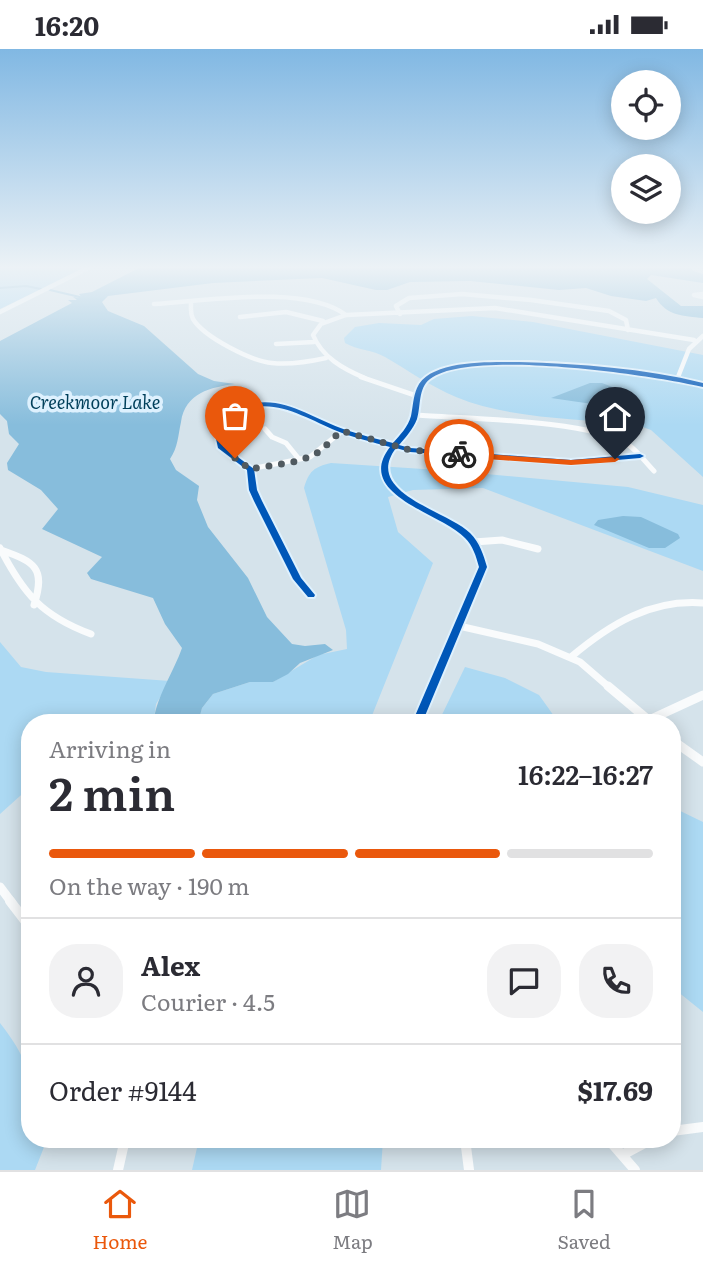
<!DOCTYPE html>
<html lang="en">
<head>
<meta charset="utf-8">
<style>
  body { margin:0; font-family:Literata,serif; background:#f2f2f3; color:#2b2b33; height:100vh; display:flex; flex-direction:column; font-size:26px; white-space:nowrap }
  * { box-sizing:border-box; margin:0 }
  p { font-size:23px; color:#7c7c81 }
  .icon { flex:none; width:38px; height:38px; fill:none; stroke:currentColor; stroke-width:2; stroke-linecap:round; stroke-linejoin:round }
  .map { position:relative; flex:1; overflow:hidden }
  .drawer { position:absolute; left:21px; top:665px; width:660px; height:434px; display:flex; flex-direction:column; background:#fff; border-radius:28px; box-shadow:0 4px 18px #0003 }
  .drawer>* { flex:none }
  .fabs { position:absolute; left:611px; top:21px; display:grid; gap:14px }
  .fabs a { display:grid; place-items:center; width:70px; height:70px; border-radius:50%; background:#fff; box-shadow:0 4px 18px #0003; font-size:35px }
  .pin { position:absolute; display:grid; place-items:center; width:60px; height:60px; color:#fff; margin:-72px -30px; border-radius:50% 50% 50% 0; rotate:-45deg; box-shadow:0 0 7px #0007 }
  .pin .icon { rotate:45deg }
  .courier { position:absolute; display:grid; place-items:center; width:70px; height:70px; margin:-35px; border:5px solid #ea580c; border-radius:50%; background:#fff; color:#222; box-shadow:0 2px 9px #0007 }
  .summary em { font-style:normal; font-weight:600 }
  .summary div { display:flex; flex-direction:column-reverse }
  .summary { display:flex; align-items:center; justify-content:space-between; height:119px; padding:0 28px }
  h1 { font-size:46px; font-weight:600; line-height:52px }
  .bar { display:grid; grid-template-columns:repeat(4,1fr); gap:10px 7px; align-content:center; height:84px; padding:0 28px }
  .bar i { height:9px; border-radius:5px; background:#e1e1e2 }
  .bar .selected { background:#ea580c }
  .bar p { grid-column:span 4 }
  .line { display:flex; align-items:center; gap:18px; padding:0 28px; border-top:2px solid #e1e1e2 }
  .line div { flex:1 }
  .round { display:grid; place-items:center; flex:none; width:74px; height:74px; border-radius:28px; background:#f2f2f3 }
  .status { display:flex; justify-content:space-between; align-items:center; height:49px; padding:0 35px; background:#fff; direction:ltr }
  .status svg { height:19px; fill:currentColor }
  .menu { display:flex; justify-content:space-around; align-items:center; height:98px; border-top:2px solid #e1e1e2; background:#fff; font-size:19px; color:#7c7c81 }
  .menu a { display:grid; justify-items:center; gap:4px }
  .menu .selected { color:#ea580c }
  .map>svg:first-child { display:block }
  .green { fill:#acd9f3 }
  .water { fill:#87bddc }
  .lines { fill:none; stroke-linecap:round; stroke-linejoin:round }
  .stream { stroke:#87bddc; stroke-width:2 }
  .minor-far4 { stroke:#f9fbfc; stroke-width:4.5 }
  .minor-far3 { stroke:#f9fbfc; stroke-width:5 }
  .minor-far2 { stroke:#f9fbfc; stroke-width:7 }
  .minor-far1 { stroke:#f9fbfc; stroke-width:9 }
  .minor { stroke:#f9fbfc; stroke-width:10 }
  .cycleway-casing { stroke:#def1fe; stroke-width:4 }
  .cycleway { fill:#0057b8; fill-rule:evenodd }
  .route { fill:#ea580c }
  .done { stroke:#505a60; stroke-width:7; stroke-dasharray:0 12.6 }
  .labels { text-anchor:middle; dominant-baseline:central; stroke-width:7; stroke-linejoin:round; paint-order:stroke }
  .far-water-label { font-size:18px; font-style:italic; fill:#003f5a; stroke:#def1fe }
</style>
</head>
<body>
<div class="status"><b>16:20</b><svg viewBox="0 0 49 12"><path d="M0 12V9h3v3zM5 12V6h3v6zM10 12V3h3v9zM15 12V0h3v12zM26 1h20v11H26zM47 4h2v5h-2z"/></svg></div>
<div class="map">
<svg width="703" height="1121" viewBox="0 0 703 1121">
  <rect width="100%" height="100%" fill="#d5e3eb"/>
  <!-- green -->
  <path class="green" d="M 0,219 L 85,219 L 0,260 Z
    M 472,267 L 533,273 L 703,306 L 703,428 L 651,381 L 637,376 C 578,369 512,371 456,348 C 430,337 409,322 385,308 C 373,301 357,301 345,294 L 344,289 L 355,278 L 379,274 L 421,276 L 434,270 Z
    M 331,414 L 454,422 L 628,438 L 703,456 L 703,522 L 483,439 L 413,441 L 388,448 L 398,483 L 433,514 L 369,674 L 198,674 L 202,659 L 213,645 L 250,633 L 273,633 L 318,606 L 347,600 L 346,581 L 304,439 C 309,422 314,418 331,414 Z
    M 0,593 L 21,618 L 46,623 L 170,632 L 156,655 L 154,670 L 159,674 L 30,674 L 30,738 L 0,765 Z
    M 465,618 L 505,629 L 539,646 L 559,674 L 438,674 Z
    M 672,758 L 703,773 L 703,963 L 672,938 Z
    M 0,974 C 36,1020 30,1034 30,1090 L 46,1090 L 46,1093 L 35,1121 L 0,1121 Z
    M 199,1090 L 383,1090 L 381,1121 L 192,1121 Z"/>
  <!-- water -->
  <path class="water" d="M 139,219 L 691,219 L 693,222 L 703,225 L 703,234 L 651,226 L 647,230 L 681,257 L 703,257 L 703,269 C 683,267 667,267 656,249 L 646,252 L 611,247 L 586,239 L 559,241 L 470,232 L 410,233 L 387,241 L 376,241 L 322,229 L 213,234 L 108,247 L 102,253 L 108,262 L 144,277 L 198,325 L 214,332 L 235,335 C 211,338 185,344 181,373 C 178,387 178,398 170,410 L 176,421 L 199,437 L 197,451 L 208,478 L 248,529 L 267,568 L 292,595 L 305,597 L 325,595 L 333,601 L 300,614 L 288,625 L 273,633 L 250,633 L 213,645 L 202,659 L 198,674 L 159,674 L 154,670 C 157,647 174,622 182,599 L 165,575 L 153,549 L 91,530 L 87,524 L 102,508 L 42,480 L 58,460 L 41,441 L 8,421 L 7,414 L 19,395 L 9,385 L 7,372 L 0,365 L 0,292 L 72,254 L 68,251 L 77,251 L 73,248 L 82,249 L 79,245 L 92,243 Z
    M 590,334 L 602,334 L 615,339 L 615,343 L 602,348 L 606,357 L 551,349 Z
    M 623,467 L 641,468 L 678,485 L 680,489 L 665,499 L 649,499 L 594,476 L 598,471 Z"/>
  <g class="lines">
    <!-- stream -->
    <path class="stream" d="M 0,239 L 26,237 L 41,240
      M 50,241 L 84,249"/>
    <!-- minor-far4 -->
    <path class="minor-far4" d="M 703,245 L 694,246 L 703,248
      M 191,254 C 191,260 190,264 193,270 C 204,288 251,312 272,314 C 291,316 308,313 326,309
      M 154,255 C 207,252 303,235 346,266
      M 0,263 L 88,219
      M 400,265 L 396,257 L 409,249 L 462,245 L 531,251 L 609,262 L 626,271 L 628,281
      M 240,268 L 286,263 L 323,272
      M 276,295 L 314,293
      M 678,328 L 689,300 L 703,287
      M 365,329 C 343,320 322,308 313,286 L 321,275 L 346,266 L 495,259 L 694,291
      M 427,329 C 469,298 623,321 676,329"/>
    <!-- minor-far3 -->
    <path class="minor-far3" d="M 361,328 L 417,347
      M 428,328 C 415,341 419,357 412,373 C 407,385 396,393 389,403 C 368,435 416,456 438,467
      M 665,328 L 703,336
      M 417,366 C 466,370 589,371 627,395 C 637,401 646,414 654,422
      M 265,380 L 272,388 L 286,394 L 299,410
      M 250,420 L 310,408 L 342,382
      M 265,467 L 253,441 L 250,420 L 220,398 L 217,380 L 222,371 L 253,356 L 276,356 L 291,359 L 342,382 L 410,401 L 571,413 L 640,407"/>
    <!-- minor-far2 -->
    <path class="minor-far2" d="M 265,465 L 297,530 L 311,546
      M 474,493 L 502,491 L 538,500
      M 0,499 C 23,544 42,567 91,585
      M 1,501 C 35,513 46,519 34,556
      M 459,577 L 538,595 L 580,613 L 610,639
      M 571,608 C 610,575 651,550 703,554
      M 432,639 L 483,518 C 475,490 459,478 434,465"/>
    <!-- minor-far1 -->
    <path class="minor-far1" d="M 608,637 L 652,674
      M 649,671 L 703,646
      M 417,674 L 433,637
      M 672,691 L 703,713
      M 0,838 L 12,854"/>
    <!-- minor -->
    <path class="minor" d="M 10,852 L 30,878
      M 672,1082 L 703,1078
      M 465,1090 L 469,1121
      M 608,1090 L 635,1121
      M 624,1105 L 652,1090
      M 118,1121 L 125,1090"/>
    <defs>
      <path id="cycleway" d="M 519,313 C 581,315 643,319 703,334 L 703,338 C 654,326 468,299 430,330 C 418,339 421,357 417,370 C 413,380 406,388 399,396 L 410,399 L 571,411 L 640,405 L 644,407 L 640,409 L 571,415 L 410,403 L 396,399 C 362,444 448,462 470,484 C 480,494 483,505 487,518 L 422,674 L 412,674 L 479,518 C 476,507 473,497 465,489 C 442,464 353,446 390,398 C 373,393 354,389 337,382 C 305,369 269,344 235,366 C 219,376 220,379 223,397 L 254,420 L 257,441 L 262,452 L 301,529 L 315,546 L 314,548 L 308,548 L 293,530 L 254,452 L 249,441 L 247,421 L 218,399 L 214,380 C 221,368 229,362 243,357 C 282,344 310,369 346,381 C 361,386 377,390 393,394 C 400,386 408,378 411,367 C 413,358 413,348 417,339 C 429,310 492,313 519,313 Z"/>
    </defs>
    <!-- cycleway casing -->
    <use href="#cycleway" class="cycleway-casing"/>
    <!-- cycleway -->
    <use href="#cycleway" class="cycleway"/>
  </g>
  <!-- sky -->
  <linearGradient id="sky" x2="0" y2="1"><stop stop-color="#81b8e3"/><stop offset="0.58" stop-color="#ecf2f6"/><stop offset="1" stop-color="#ecf2f6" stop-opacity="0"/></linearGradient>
  <rect width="703" height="376" fill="url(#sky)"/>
  <!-- route -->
  <path class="route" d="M 455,403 L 571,411 L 615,408 L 620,410 L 615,413 L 571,416 L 459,408 L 455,407 Z"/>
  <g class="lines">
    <!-- done -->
    <path class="done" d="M 235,409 L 250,420 C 271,416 298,415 317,404 C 325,399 333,388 342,382 L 410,401 L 459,405"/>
  </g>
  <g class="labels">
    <!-- far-water labels -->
    <g class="far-water-label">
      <text x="95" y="352">Creekmoor Lake</text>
    </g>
  </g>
</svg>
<div class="fabs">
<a><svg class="icon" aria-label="locate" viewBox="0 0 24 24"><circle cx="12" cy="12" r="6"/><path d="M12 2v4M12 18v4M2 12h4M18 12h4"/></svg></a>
<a><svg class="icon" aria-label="layers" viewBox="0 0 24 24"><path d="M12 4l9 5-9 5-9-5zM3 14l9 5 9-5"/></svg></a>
</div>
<div class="pin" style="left:235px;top:409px;background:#ea580c"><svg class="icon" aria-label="bag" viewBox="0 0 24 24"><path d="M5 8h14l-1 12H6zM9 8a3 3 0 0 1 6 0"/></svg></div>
<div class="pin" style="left:615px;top:410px;background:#1f2937"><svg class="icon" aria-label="home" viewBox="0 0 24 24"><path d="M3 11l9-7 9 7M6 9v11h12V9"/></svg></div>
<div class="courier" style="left:459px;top:405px"><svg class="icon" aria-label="bike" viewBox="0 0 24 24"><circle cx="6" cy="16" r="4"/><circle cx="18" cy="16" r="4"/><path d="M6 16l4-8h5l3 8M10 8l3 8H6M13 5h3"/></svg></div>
<section class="drawer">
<div class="summary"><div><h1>2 min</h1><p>Arriving in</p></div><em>16:22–16:27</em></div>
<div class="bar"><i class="selected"></i><i class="selected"></i><i class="selected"></i><i></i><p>On the way · 190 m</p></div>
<div class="line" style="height:126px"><a class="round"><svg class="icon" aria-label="person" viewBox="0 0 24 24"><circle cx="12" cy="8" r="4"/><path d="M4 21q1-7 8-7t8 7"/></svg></a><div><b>Alex</b><p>Courier · 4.5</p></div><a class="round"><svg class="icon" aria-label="chat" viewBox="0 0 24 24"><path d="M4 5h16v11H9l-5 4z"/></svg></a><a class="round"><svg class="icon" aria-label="phone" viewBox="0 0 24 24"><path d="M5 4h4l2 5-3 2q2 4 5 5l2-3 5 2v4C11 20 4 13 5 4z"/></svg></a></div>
<div class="line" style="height:91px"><div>Order #9144</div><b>$17.69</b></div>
</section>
</div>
<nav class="menu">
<a class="selected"><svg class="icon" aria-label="home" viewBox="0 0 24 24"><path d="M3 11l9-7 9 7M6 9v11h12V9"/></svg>Home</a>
<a><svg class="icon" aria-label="map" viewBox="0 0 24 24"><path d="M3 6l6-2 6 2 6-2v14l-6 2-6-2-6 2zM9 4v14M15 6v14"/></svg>Map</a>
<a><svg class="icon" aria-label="saved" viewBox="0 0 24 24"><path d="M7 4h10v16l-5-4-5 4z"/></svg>Saved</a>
</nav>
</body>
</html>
